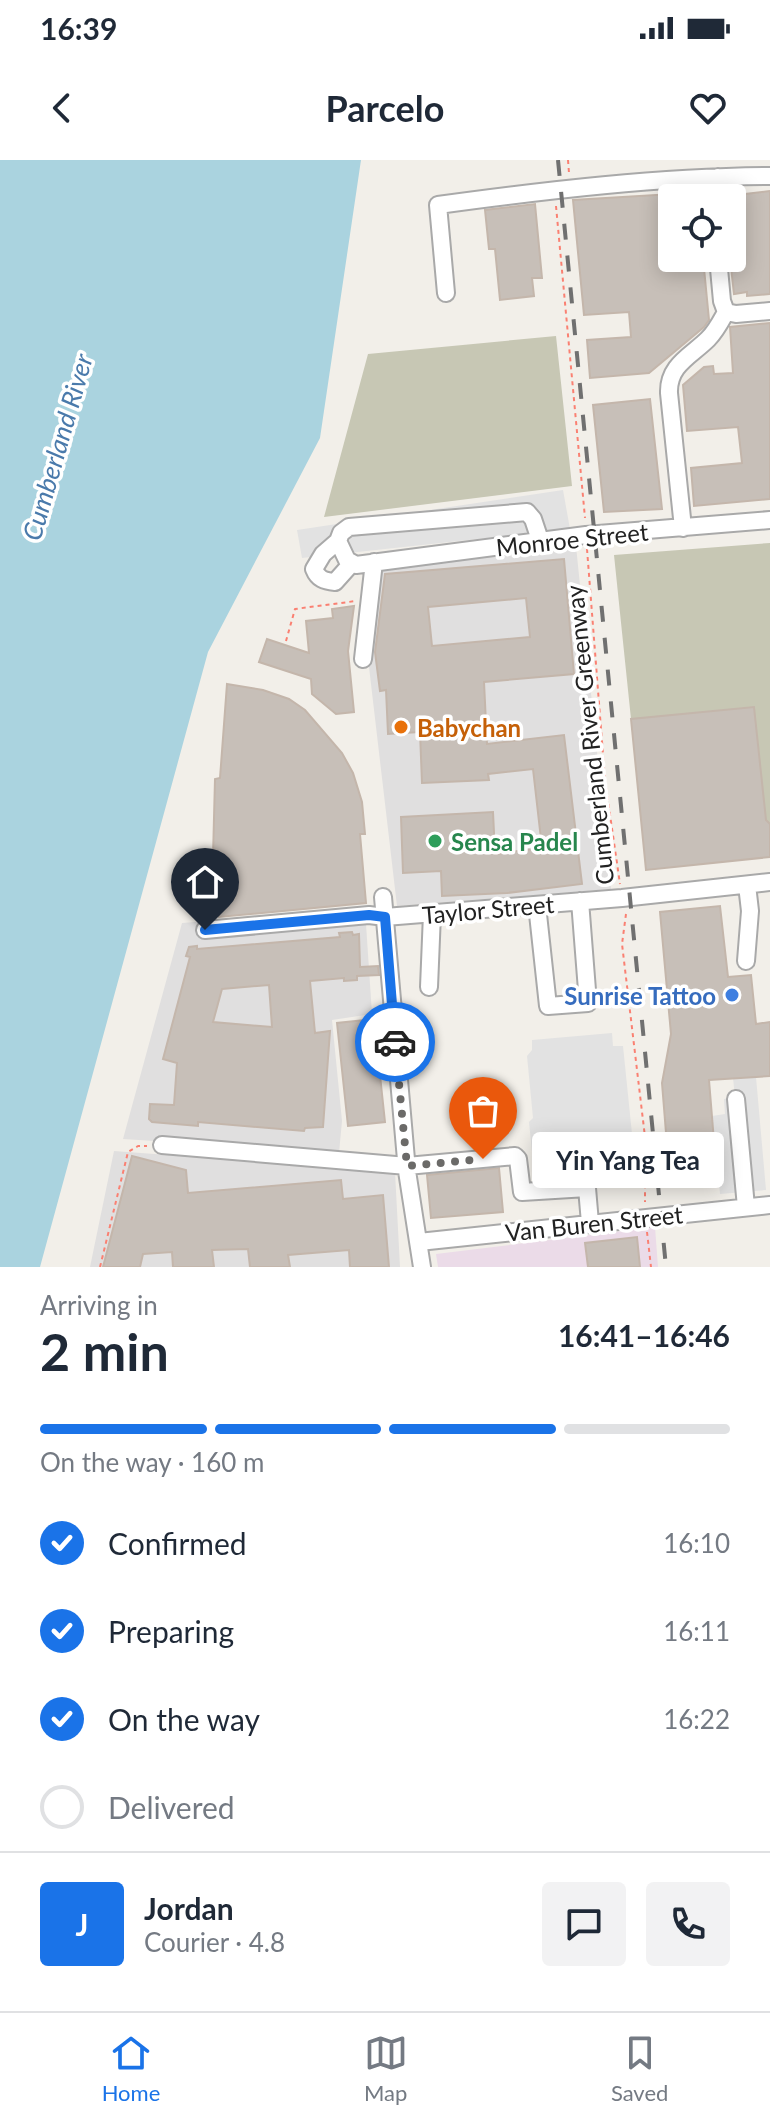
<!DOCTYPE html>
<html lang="en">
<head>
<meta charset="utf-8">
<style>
  body { margin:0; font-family:Lato,sans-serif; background:#f2f2f3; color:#1f2937; height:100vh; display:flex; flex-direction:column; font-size:30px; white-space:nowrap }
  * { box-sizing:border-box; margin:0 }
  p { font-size:26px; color:#747a83 }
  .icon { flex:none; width:44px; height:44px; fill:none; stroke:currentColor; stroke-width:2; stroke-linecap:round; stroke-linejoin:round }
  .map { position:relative; height:1107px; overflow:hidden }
  .panel { display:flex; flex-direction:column; background:#fff; flex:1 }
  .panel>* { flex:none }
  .controls { position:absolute; left:658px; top:24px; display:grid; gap:16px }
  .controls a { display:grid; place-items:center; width:88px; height:88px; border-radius:8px; background:#fff; box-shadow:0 4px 20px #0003; font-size:40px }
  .pin { position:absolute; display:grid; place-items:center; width:68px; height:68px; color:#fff; margin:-82px -34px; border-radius:50% 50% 50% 0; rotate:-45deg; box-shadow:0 0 8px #0007 }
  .pin .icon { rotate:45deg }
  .courier { position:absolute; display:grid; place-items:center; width:80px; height:80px; margin:-40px; border:6px solid #1a73e8; border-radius:50%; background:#fff; color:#222; box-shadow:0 2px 10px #0007 }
  .bubble { position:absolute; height:56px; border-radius:8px; background:#fff; box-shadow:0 4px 20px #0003; font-size:26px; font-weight:700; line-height:56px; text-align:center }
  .headline em { font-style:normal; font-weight:700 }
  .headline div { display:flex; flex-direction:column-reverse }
  .headline { display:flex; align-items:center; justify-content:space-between; height:136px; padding:0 40px }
  h1 { font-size:52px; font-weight:700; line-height:60px }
  .bar { display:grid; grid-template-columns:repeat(4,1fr); gap:12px 8px; align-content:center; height:96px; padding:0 40px }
  .bar i { height:10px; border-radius:6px; background:#e0e1e3 }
  .bar .current { background:#1a73e8 }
  .bar p { grid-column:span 4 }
  .line { display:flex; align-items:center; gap:20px; padding:0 40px; border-top:2px solid #e0e1e3 }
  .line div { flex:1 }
  .round { display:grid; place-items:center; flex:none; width:84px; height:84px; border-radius:8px; background:#f2f2f3 }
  ol { padding:0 40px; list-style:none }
  li { display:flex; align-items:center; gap:24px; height:88px }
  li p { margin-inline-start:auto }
  li .icon { padding:8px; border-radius:50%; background:#1a73e8; color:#fff; stroke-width:4 }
  li:last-child { color:#747a83 }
  li i { width:44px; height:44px; border:4px solid #e0e1e3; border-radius:50% }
  .status { display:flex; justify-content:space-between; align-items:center; height:56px; padding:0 40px; background:#fff; direction:ltr }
  .status svg { height:22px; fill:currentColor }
  header { display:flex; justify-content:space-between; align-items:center; height:104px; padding:0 40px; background:#fff; font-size:36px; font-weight:700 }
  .tabs { display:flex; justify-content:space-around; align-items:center; height:112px; border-top:2px solid #e0e1e3; background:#fff; font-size:22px; color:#747a83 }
  .tabs a { display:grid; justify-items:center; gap:4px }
  .tabs .current { color:#1a73e8 }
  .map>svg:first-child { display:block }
  .residential { fill:#e0dfdf }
  .industrial { fill:#ebdbe8 }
  .construction { fill:#c7c7b4 }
  .parking { fill:#e2e2e2 }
  .water { fill:#aad3df }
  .building { fill:#c7bfb8; stroke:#c4b6ab; stroke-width:2; fill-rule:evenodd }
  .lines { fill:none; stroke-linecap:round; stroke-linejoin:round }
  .minor-casing { stroke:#a9a9a9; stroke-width:20 }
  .path { stroke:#fa8072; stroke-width:2; stroke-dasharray:4 4; stroke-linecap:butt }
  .minor { stroke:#fff; stroke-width:16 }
  .rail { stroke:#707070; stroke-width:4; stroke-dasharray:16 16; stroke-linecap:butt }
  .done { stroke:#6b6a68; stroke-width:8; stroke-dasharray:0 14.4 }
  .route { stroke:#1a73e8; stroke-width:10 }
  .food-dot { fill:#e8710a; stroke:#fff; stroke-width:3 }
  .leisure-dot { fill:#2e9e5b; stroke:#fff; stroke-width:3 }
  .shop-dot { fill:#3f7fe0; stroke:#fff; stroke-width:3 }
  .labels { text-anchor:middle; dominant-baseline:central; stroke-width:7; stroke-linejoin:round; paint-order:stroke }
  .street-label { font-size:24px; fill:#222; stroke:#fff }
  .food-label { font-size:24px; font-weight:bold; fill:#c56008; stroke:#fff; text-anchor:start }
  .leisure-label { font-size:24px; font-weight:bold; fill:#27864d; stroke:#fff; text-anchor:start }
  .shop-label { font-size:24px; font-weight:bold; fill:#366cbe; stroke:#fff; text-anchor:end }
  .water-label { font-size:26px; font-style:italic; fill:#4a7aab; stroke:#fff }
</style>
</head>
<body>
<div class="status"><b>16:39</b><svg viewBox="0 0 49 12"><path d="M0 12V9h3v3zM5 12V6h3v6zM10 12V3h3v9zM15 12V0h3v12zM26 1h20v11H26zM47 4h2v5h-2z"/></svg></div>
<header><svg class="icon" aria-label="back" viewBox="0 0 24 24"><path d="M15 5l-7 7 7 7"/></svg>Parcelo<svg class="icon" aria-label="heart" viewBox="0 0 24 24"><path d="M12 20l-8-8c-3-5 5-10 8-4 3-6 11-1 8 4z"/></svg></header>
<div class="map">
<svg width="770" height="1107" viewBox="0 0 770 1107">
  <rect width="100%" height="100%" fill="#f2efe9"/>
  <!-- residential -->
  <path class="residential" d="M 576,386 L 611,729 L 397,746 L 367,490 L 383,407 Z
    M 365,749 L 372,854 L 332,860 L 342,961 L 339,993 L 123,979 L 182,763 Z
    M 114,991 L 395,1012 L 400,1107 L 90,1107 Z"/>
  <!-- industrial -->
  <path class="industrial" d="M 655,1067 L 658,1107 L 438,1107 L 436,1094 Z"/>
  <!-- construction -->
  <path class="construction" d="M 556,176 L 572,326 L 324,357 L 368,194 Z
    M 770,383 L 770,664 L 766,660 L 754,547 L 631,559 L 614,395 Z"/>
  <!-- parking -->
  <path class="parking" d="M 563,330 L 570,369 L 302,398 L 297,370 Z
    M 612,873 L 613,886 L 623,886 L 636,1013 L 535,1021 L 529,962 L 533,958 L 527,896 L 532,890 L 532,880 Z
    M 756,917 L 766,1030 L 720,1034 L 712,956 L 725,954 L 724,939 L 735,937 L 733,918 Z"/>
  <!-- water -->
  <path class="water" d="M 0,0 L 361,0 L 320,278 L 208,492 L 40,1107 L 0,1107 Z"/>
  <!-- building -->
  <path class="building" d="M 770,31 L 770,134 L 747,136 L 747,132 L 734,134 L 730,98 L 732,38 L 737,38 L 737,35 Z
    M 672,34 L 672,98 L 703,98 L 709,160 L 704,167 L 649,213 L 590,218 L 587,180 L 631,177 L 629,152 L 584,155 L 573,40 Z
    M 535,44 L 542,118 L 532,118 L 534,136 L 500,140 L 495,89 L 489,89 L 485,50 Z
    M 770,163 L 770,339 L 694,346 L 691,308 L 742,303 L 738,267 L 687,271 L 683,225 L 704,207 L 713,206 L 714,214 L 733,213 L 730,167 Z
    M 650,239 L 662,349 L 604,352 L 593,245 Z
    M 564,399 L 574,514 L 484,522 L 487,584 L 564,575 L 582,724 L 507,733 L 442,736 L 441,711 L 403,713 L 401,657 L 493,652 L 495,694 L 542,688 L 533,609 L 488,614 L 489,620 L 422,623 L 420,572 L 388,574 L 386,530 L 380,531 L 375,492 L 385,414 ZM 526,438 L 530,477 L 432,486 L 428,447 Z
    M 354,446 L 348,491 L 354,552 L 336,554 L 312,534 L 311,519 L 259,502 L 267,479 L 309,493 L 306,461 L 333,458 L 332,449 Z
    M 227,524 L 263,530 L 289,539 L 305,550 L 342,593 L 353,613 L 362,642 L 365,674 L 360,674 L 366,743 L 219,757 L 213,697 L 215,619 L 220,618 Z
    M 754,547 L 766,660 L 770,664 L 770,697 L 646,710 L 631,559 Z
    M 720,746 L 728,817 L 751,815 L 756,864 L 770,862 L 770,916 L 709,920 L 716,1006 L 669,1010 L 662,923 L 671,874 L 660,752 Z
    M 352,772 L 353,775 L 359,774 L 360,807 L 378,806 L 379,815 L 357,816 L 357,820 L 344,821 L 344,818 L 310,821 L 315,873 L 330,871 L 323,967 L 305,968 L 304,971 L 198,962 L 198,966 L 152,962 L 149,959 L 150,944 L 174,945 L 177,903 L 163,899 L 190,797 L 186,796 L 189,787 L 197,786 L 197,789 L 340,777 L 339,773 ZM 269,825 L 272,867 L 213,862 L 222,829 Z
    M 374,859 L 385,962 L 348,966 L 337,863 Z
    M 132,996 L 186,1010 L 188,1033 L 341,1020 L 343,1039 L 383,1035 L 389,1107 L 350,1107 L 349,1090 L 288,1095 L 290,1107 L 250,1107 L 248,1089 L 212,1090 L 214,1107 L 173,1107 L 172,1092 L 143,1094 L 140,1107 L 103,1107 Z
    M 499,1008 L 503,1052 L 431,1058 L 427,1015 Z
    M 637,1077 L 640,1107 L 588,1107 L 585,1083 Z"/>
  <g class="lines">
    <defs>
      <path id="minor" d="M 713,38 L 718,17
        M 718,98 L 722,141 L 726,152
        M 446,133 L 438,45 C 548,30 659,17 770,16
        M 683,368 L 669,233 C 668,205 691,196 708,179 C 716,171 721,161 726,152 L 736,154 L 770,151
        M 540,380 L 533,359 L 527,352 L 349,367 L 341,373 L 338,381 L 347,400 L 356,405 L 586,375 L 770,360
        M 338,381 L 323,394 L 314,409 C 318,419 324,421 335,422 L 352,403
        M 363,499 L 374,402
        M 383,737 L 407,1011 L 422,1107
        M 537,745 L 548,846 L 588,843 L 580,741
        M 205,770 L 369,755 L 385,757 L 622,738 L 770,722
        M 746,801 L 750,751 L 747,725
        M 429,827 L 432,754
        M 736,939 L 746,1047
        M 162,985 L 407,1006 L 515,996 L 518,999 L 522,1032 L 587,1028 L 590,1063
        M 419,1082 L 770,1045"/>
    </defs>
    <!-- minor casing -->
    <use href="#minor" class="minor-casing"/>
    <!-- path -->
    <path class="path" d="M 568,0 L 569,13
      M 556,46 L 585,358
      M 587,389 L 605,620 L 620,724
      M 286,481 L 295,449 L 356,441
      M 626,754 L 622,784 L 645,977 L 645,1042
      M 647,1072 L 651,1107
      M 100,1107 L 128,992 L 138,986 L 147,986"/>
    <!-- minor -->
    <use href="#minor" class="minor"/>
    <!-- rail -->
    <path class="rail" d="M 558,0 L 666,1107"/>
  </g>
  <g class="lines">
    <!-- done -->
    <path class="done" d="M 395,882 L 407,1006 L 483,999"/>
    <!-- route -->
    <path class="route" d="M 205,770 L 369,755 L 385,757 L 395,882"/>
  </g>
  <!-- markers -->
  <circle class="food-dot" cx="401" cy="567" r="8"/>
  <circle class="leisure-dot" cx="435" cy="681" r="8"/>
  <circle class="shop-dot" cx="732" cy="835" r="8"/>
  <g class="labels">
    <!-- street labels -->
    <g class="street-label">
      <text transform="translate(572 379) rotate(-6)">Monroe Street</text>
      <text transform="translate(589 575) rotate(-96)">Cumberland River Greenway</text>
      <text transform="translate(488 749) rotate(-5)">Taylor Street</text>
      <text transform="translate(594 1063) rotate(-6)">Van Buren Street</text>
    </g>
    <!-- food labels -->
    <g class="food-label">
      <text x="417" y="567">Babychan</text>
    </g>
    <!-- leisure labels -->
    <g class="leisure-label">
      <text x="451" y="681">Sensa Padel</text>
    </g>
    <!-- shop labels -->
    <g class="shop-label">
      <text x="716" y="835">Sunrise Tattoo</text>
    </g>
    <!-- water labels -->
    <g class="water-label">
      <text transform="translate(57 287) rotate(-74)">Cumberland River</text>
    </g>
  </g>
</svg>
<div class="controls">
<a><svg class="icon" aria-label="locate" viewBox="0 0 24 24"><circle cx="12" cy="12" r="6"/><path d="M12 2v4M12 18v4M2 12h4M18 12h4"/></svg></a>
</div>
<div class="pin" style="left:483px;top:999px;background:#ea580c"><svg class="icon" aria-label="bag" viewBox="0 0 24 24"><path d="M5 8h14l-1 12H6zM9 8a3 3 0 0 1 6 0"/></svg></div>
<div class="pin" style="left:205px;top:770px;background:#1f2937"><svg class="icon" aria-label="home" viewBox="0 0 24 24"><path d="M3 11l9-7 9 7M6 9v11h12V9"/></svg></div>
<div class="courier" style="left:395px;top:882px"><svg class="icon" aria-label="car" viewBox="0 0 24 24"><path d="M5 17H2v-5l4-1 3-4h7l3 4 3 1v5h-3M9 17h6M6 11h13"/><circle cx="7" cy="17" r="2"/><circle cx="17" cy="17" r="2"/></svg></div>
<div class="bubble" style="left:532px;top:972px;width:192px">Yin Yang Tea</div>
</div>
<section class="panel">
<div class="headline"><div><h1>2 min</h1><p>Arriving in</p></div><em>16:41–16:46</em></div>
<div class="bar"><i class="current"></i><i class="current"></i><i class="current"></i><i></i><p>On the way · 160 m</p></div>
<ol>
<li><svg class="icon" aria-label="check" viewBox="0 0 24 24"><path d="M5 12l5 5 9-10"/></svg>Confirmed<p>16:10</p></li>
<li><svg class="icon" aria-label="check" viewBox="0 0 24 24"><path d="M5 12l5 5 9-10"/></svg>Preparing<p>16:11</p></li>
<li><svg class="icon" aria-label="check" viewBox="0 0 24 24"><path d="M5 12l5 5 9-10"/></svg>On the way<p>16:22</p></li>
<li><i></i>Delivered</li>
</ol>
<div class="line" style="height:144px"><b class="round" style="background:#1a73e8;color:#fff">J</b><div><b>Jordan</b><p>Courier · 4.8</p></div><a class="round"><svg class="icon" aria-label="chat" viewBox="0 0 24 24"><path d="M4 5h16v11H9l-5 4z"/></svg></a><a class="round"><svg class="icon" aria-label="phone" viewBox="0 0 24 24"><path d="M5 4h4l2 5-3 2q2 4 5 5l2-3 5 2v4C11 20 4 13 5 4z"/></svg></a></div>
</section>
<nav class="tabs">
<a class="current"><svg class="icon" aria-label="home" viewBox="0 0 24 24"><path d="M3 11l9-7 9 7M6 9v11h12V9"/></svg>Home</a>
<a><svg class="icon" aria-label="map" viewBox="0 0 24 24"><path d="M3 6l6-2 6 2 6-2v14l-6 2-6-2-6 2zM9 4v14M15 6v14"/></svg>Map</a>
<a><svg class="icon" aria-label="saved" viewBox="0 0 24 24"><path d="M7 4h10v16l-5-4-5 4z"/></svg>Saved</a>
</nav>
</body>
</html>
